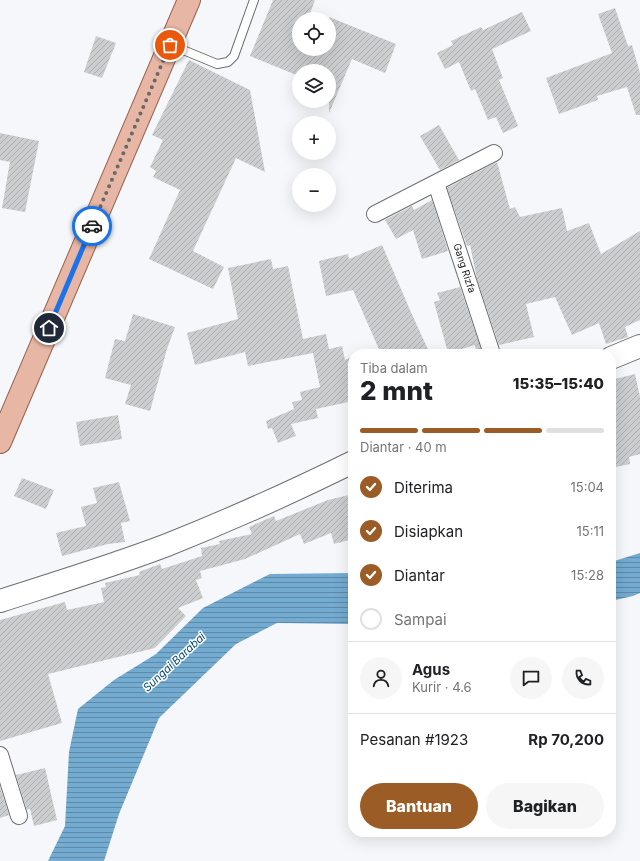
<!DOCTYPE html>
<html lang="id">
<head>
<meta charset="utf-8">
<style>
  body { margin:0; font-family:Inter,sans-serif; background:#f6f6f6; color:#202124; height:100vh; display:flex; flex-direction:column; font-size:15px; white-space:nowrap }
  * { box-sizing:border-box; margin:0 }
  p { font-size:13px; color:#757577 }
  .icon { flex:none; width:22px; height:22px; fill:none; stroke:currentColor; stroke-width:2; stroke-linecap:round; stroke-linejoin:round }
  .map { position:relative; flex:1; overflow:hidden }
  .drawer { position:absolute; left:348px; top:349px; width:268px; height:488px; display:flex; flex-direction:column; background:#fff; border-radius:16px; box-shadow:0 4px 16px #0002 }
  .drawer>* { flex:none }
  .tools { position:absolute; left:292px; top:12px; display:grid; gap:8px }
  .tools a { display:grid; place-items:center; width:44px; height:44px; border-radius:50%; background:#fff; box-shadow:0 4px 16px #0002; font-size:20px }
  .pin { position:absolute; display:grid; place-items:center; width:34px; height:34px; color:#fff; margin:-17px; border:2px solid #fff; border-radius:50%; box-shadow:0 1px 4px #0007 }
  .courier { position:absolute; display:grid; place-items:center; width:40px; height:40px; margin:-20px; border:3px solid #1a73e8; border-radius:50%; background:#fff; color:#222; box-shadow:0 1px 5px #0007 }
  .overview em { font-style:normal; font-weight:800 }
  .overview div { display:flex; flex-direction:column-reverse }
  .overview { display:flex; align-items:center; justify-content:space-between; height:68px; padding:0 12px }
  h1 { font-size:26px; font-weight:800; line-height:30px }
  .bar { display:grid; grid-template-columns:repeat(4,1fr); gap:6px 4px; align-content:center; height:48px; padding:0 12px }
  .bar i { height:5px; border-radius:3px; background:#e0e0e0 }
  .bar .current { background:#9c5c25 }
  .bar p { grid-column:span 4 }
  .line { display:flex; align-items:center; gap:10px; padding:0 12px; border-top:1px solid #e0e0e0 }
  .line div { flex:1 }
  .round { display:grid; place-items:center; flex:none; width:42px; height:42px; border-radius:21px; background:#f6f6f6 }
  ol { padding:0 12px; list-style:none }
  li { display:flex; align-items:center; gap:12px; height:44px }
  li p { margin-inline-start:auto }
  li .icon { padding:4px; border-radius:50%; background:#9c5c25; color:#fff; stroke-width:4 }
  li:last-child { color:#757577 }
  li i { width:22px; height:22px; border:2px solid #e0e0e0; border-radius:50% }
  .action { display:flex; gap:8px; margin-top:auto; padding:8px 12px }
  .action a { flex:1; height:46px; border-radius:24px; background:#9c5c25; color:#fff; font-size:16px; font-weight:800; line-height:46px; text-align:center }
  .action a+a { background:#f6f6f6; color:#202124 }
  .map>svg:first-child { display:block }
  .water { fill:url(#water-rules) }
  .building { fill:url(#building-hatch) }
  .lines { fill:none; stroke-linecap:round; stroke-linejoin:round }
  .service-casing { stroke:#6c6e70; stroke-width:10 }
  .minor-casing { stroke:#6c6e70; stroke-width:18 }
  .secondary-casing { stroke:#6c6e70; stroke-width:24 }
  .primary-casing { stroke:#96604d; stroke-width:24 }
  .service { stroke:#fff; stroke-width:8 }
  .minor { stroke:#fff; stroke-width:16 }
  .secondary { stroke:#fff; stroke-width:22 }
  .primary { stroke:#e8b6a4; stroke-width:22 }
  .done { stroke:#68686a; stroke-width:4; stroke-dasharray:0 7.2 }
  .route { stroke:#1a73e8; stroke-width:5 }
  .labels { text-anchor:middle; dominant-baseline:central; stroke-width:3; stroke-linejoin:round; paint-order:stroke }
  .street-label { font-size:10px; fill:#1b1b1c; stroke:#fff }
  .water-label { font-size:11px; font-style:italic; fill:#00496d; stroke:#fff }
</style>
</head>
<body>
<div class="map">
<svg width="640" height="861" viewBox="0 0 640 861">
  <defs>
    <pattern id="water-rules" width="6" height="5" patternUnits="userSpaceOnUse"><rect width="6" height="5" fill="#74abd0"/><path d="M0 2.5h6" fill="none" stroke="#5e8aa8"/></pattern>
    <pattern id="building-hatch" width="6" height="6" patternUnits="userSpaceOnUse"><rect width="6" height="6" fill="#cbcdcf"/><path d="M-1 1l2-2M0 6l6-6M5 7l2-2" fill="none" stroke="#aeafb1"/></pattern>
  </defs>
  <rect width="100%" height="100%" fill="#f6f7fa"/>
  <!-- water -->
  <path class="water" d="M 640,553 L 640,593 L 633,596 L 611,601 L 611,562 Z
    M 353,573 L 353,624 L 277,623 L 236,644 L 159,718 L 119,814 L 104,861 L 48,861 L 65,826 L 69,752 L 78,709 L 114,680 L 156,654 L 203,608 L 270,574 Z"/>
  <!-- building -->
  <path class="building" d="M 273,0 L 315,0 L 308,19 L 299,19 L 299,49 L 329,49 L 329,17 L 396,44 L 385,73 L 352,59 L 329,113 L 329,71 L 299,71 L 299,76 L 250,56 Z
    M 615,8 L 628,46 L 632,45 L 640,73 L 640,115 L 636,115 L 627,87 L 597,96 L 598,100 L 559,114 L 546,78 L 612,53 L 598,14 Z
    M 522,12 L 531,31 L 492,49 L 503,78 L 499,80 L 518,126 L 503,133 L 496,117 L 488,120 L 475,89 L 471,91 L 459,62 L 445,69 L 437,53 L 453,45 L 451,41 L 481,27 L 483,30 Z
    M 96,36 L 116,43 L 102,78 L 84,72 Z
    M 189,60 L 250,90 L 265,172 L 236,158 L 193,251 L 224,267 L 213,289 L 149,259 L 180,190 L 153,177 L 156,171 L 150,167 L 163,140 L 152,135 Z
    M 439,125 L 459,160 L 440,170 L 420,136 Z
    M 0,133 L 39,141 L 25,212 L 2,208 L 10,162 L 0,160 Z
    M 497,162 L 510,209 L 515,207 L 520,217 L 562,208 L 567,231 L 589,223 L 601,254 L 640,231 L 640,320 L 625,327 L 628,337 L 606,344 L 599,323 L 572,335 L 555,297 L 526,304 L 534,337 L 499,345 L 477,279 L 470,245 L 467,246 L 447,188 Z
    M 432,200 L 448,251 L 422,259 L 413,230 L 396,239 L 385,220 L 412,206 L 414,210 Z
    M 382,245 L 410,310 L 430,354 L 381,354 L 353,290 L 326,296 L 319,261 L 348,254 L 349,259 Z
    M 271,259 L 273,269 L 288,266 L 303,339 L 326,334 L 329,349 L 342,346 L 345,360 L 353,356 L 353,401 L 316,409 L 318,418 L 291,424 L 296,436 L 278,443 L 272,428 L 268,429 L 266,421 L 294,409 L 292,402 L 302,400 L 300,392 L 320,387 L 313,353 L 248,366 L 245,352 L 195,365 L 187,333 L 238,319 L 228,268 Z
    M 460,287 L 481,349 L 476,350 L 475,345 L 448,353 L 434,302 L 440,300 L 437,293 Z
    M 133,314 L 175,327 L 167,349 L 150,411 L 125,404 L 131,385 L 105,378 L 115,339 L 125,341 Z
    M 635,374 L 640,397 L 640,454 L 629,457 L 630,464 L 611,468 L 611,380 Z
    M 118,415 L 122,439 L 80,446 L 76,422 Z
    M 22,478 L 54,490 L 46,509 L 14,496 Z
    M 119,482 L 130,521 L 121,523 L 125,542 L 108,544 L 62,556 L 56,533 L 86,526 L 81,507 L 97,503 L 93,488 Z
    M 353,494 L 353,539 L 334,544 L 331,533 L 304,544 L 300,534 L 245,559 L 200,571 L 202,578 L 196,580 L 203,598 L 178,608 L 186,616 L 155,648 L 48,674 L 62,723 L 0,741 L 0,620 L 65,602 L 67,610 L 104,602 L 101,588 L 106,587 L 105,583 L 140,575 L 139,572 L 160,564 L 162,569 L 202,556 L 201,548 L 220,544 L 219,541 L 252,534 L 249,527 L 274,516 L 276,521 L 328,500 Z
    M 45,768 L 57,820 L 34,826 L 30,809 L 27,810 L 16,775 Z
    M 0,787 L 9,815 L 0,818 Z"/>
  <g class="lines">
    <defs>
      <path id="service" d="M 171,45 L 217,64 L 228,62 L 234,56 L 254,0"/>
      <path id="minor" d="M 436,183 L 492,354
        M 375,214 L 494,153
        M 0,755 L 19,816"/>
      <path id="secondary" d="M 611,358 L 640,346
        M 0,601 C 56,583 112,566 167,545 C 230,520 292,492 353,462"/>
      <path id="primary" d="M 0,442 L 189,0"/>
    </defs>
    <!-- service casing -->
    <use href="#service" class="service-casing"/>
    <!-- minor casing -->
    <use href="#minor" class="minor-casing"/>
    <!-- secondary casing -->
    <use href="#secondary" class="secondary-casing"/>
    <!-- primary casing -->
    <use href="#primary" class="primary-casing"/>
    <!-- service -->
    <use href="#service" class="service"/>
    <!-- minor -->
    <use href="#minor" class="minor"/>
    <!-- secondary -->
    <use href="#secondary" class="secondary"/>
    <!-- primary -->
    <use href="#primary" class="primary"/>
  </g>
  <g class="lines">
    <!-- done -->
    <path class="done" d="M 92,226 L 170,45"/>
    <!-- route -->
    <path class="route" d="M 49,328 L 92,226"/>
  </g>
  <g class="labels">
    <!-- street labels -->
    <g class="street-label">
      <text transform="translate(465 268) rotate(72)">Gang Rizfa</text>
    </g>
    <!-- water labels -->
    <g class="water-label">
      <text transform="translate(174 662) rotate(-43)">Sungai Barabai</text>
    </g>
  </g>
</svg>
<div class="tools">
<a><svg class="icon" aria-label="locate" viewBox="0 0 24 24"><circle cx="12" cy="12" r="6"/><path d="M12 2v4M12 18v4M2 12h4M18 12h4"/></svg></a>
<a><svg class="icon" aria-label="layers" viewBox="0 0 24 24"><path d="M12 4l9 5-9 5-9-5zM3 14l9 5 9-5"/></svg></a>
<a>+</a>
<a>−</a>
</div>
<div class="pin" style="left:170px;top:45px;background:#ea580c"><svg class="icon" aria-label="bag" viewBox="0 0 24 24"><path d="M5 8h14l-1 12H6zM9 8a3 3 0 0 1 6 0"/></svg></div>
<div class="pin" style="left:49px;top:328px;background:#1f2937"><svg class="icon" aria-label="home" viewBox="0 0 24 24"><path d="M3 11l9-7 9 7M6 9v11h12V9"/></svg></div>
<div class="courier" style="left:92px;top:226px"><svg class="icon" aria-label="car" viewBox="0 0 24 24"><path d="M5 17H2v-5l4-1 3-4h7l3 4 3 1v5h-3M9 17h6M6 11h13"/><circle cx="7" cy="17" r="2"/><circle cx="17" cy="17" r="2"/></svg></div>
<section class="drawer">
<div class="overview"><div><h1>2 mnt</h1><p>Tiba dalam</p></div><em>15:35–15:40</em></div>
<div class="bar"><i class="current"></i><i class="current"></i><i class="current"></i><i></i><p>Diantar · 40 m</p></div>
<ol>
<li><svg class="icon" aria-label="check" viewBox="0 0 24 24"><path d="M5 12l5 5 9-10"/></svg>Diterima<p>15:04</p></li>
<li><svg class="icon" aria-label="check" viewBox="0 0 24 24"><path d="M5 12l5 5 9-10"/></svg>Disiapkan<p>15:11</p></li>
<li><svg class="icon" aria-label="check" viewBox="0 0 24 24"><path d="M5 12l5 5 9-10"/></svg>Diantar<p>15:28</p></li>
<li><i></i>Sampai</li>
</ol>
<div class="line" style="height:72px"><a class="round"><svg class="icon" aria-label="person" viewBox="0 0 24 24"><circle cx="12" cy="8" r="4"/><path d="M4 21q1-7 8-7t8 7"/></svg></a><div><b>Agus</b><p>Kurir · 4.6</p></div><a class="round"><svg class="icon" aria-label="chat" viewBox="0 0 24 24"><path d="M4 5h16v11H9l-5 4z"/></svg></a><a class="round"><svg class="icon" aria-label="phone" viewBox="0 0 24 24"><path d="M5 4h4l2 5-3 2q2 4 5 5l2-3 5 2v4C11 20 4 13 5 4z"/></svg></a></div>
<div class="line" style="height:52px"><div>Pesanan #1923</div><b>Rp 70,200</b></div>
<div class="action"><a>Bantuan</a><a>Bagikan</a></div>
</section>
</div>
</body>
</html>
